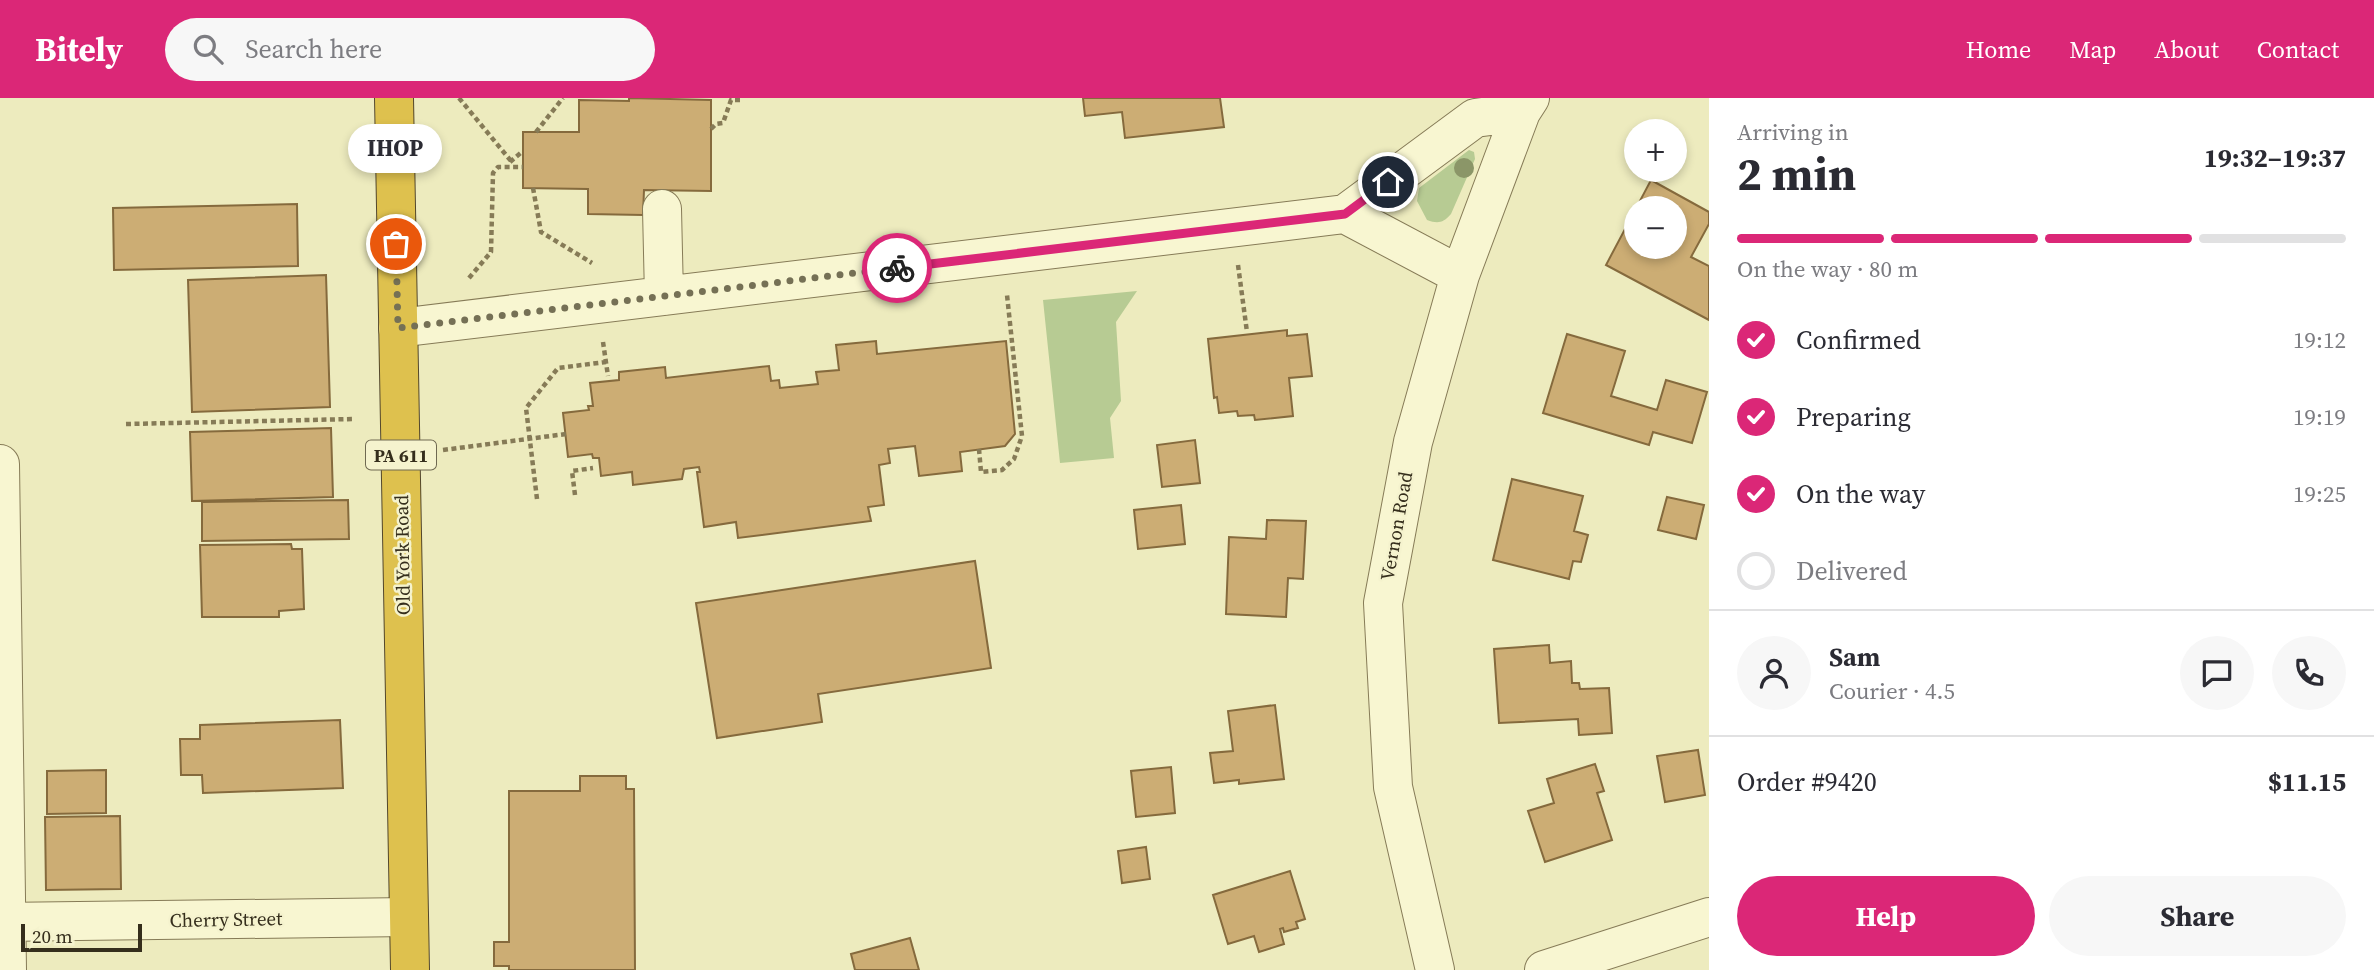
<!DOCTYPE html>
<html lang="en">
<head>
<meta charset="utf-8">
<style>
  body { margin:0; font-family:"Source Serif 4",serif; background:#f7f7f7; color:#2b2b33; height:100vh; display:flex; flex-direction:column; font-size:26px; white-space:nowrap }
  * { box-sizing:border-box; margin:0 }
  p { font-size:23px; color:#7c7c81 }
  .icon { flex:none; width:38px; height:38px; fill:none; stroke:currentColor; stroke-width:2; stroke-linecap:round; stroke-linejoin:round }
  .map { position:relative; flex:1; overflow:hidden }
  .details { display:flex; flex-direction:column; background:#fff; width:665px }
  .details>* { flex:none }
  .buttons { position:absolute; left:1624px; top:21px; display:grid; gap:14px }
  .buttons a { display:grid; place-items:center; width:63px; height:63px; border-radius:50%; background:#fff; box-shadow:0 4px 10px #0003; font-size:35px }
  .scale { position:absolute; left:21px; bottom:18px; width:121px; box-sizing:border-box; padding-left:7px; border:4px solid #352e1c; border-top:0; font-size:19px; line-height:24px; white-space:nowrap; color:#352e1c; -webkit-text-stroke:5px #f5f3ce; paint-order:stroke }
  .pin { position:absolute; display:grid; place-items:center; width:60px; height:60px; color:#fff; margin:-30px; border:4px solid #fff; border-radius:50%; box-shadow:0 2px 7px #0007 }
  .courier { position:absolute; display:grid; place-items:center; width:70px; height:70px; margin:-35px; border:5px solid #db2777; border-radius:50%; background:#fff; color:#222; box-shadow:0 2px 9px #0007 }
  .bubble { position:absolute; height:49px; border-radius:24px; background:#fff; box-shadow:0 4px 10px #0003; font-size:23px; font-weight:700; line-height:49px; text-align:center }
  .overview em { font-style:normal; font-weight:700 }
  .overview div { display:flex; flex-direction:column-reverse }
  .overview { display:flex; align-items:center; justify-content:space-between; height:119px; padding:0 28px }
  h1 { font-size:46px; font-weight:700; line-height:52px }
  .bar { display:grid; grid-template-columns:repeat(4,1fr); gap:10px 7px; align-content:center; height:84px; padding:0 28px }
  .bar i { height:9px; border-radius:5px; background:#e1e1e2 }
  .bar .selected { background:#db2777 }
  .bar p { grid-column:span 4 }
  .line { display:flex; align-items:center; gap:18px; padding:0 28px; border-top:2px solid #e1e1e2 }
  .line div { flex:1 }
  .round { display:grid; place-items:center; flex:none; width:74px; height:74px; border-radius:37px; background:#f7f7f7 }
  ol { padding:0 28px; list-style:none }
  li { display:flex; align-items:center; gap:21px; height:77px }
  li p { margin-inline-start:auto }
  li .icon { padding:7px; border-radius:50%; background:#db2777; color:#fff; stroke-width:4 }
  li:last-child { color:#7c7c81 }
  li i { width:38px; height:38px; border:4px solid #e1e1e2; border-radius:50% }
  .cta { display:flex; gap:14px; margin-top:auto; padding:14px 28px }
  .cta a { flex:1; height:80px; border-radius:42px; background:#db2777; color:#fff; font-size:28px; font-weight:700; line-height:80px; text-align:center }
  .cta a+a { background:#f7f7f7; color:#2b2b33 }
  header { display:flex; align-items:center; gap:42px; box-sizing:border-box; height:98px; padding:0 35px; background:#db2777; color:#fff }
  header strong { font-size:33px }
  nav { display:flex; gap:38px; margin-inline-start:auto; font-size:24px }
  .search { width:490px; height:63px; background:#f7f7f7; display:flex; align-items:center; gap:18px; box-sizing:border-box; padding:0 24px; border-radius:38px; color:#7c7c81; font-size:26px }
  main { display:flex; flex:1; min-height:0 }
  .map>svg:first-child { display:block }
  .green { fill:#b7cb93 }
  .building { fill:#ccad74; stroke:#856a3d; stroke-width:2; fill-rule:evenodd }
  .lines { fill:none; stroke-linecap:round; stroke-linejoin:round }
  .minor-casing { stroke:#867b57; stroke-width:40 }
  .highway-casing { stroke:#53472c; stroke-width:40 }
  .path { stroke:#867b57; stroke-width:4.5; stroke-dasharray:5 3.5; stroke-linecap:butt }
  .minor { stroke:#f8f6d1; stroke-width:38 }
  .highway { stroke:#dec14e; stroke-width:38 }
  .tree { fill:#8b9668 }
  .done { stroke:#757055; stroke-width:7; stroke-dasharray:0 12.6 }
  .route { stroke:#db2777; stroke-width:9 }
  .labels { text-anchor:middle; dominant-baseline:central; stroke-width:5; stroke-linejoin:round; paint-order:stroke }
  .shield { fill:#f5f3ce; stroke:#6f6951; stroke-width:2 }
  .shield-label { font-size:18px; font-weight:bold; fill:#352e1c }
  .street-label { font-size:19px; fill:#352e1c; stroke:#f5f3ce }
</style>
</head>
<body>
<header>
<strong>Bitely</strong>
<div class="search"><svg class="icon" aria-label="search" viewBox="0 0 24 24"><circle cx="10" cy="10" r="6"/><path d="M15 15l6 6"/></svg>Search here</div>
<nav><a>Home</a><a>Map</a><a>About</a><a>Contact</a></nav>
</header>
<main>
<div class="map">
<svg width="1709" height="872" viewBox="0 0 1709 872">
  <rect width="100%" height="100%" fill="#edebbe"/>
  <!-- green -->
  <path class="green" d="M 1469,52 L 1474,54 L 1475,61 L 1451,116 C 1443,125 1438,126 1427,122 L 1417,103 L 1419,90 Z
    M 1137,193 L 1116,224 L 1121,303 L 1110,320 L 1114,360 L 1060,365 L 1043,202 Z"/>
  <!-- building -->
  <path class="building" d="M 629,0 L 711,2 L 711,93 L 644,92 L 643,117 L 588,116 L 588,91 L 523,90 L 523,34 L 579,34 L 579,2 L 629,3 Z
    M 1083,0 L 1220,0 L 1224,29 L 1125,40 L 1122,14 L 1085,18 Z
    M 1651,82 L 1709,114 L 1709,126 L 1691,159 L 1709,168 L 1709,222 L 1606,167 ZM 1636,110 L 1675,110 L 1675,149 L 1636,149 Z
    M 297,106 L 298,168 L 114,172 L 113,110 Z
    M 326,177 L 330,309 L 192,314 L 188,182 Z
    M 1287,232 L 1287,238 L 1307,236 L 1312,278 L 1289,280 L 1293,318 L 1255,322 L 1254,317 L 1238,318 L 1237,313 L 1219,315 L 1217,299 L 1214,300 L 1208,241 Z
    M 1567,236 L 1625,253 L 1611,298 L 1657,312 L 1666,282 L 1707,294 L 1692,345 L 1653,334 L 1649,347 L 1543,315 Z
    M 876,243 L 877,256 L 1006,243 L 1015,336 L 1005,348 L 960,354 L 962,373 L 919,378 L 915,348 L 888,351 L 890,365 L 879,367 L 884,407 L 868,409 L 871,423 L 738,440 L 736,424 L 704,429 L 697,374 L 700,374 L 699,369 L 684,371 L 682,381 L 633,387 L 632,374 L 601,378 L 599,360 L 593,360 L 592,356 L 568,359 L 563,315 L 589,312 L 588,308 L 593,308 L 590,285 L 619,282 L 619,274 L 665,269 L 666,280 L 769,268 L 771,283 L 779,282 L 780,290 L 818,286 L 816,274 L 839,272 L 836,247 Z
    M 331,330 L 333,399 L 192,403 L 190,334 Z
    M 1195,342 L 1200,385 L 1162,389 L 1157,347 Z
    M 1512,381 L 1583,398 L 1574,433 L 1588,437 L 1581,464 L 1573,463 L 1569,481 L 1493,462 Z
    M 1667,399 L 1704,407 L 1696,441 L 1658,432 Z
    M 348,402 L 349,441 L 202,443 L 202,404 Z
    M 1181,407 L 1185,446 L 1138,451 L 1134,412 Z
    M 1267,422 L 1306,423 L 1303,481 L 1288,480 L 1286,519 L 1226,516 L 1229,439 L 1266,441 Z
    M 291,446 L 292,451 L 302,451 L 304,511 L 279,513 L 279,519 L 202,519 L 200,447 Z
    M 975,463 L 991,570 L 818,596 L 822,624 L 717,640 L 696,505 Z
    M 1549,547 L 1550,565 L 1571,563 L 1572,585 L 1579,585 L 1580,591 L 1609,590 L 1612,635 L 1579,637 L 1578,621 L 1499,625 L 1494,551 Z
    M 1275,607 L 1284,681 L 1239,686 L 1239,682 L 1214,685 L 1210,655 L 1233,653 L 1228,613 Z
    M 340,622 L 343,690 L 203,695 L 202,677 L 181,677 L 180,641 L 200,641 L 200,627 Z
    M 1698,652 L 1705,697 L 1665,704 L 1657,658 Z
    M 1595,666 L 1604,693 L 1597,695 L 1612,742 L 1545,764 L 1528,713 L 1554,705 L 1547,681 Z
    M 1171,669 L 1175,715 L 1136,719 L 1131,673 Z
    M 106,672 L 106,715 L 47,716 L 47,673 Z
    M 580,678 L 626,678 L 626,691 L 634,691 L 635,872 L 509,872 L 509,868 L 494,868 L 494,844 L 509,844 L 509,693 L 580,693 Z
    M 120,718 L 121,791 L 46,792 L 45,719 Z
    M 1146,749 L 1150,781 L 1122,785 L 1118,753 Z
    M 1290,773 L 1305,821 L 1296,824 L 1298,830 L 1284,834 L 1283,830 L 1280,831 L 1284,846 L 1259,854 L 1254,838 L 1228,846 L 1213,797 Z
    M 910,840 L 919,872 L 855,872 L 851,856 Z"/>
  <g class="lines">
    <defs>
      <path id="minor" d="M 662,111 L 664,198
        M 1345,116 L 1460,177
        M 398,230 L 1345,116 L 1475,20 L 1521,14
        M 0,366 L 7,872
        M 0,824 L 409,819
        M 1435,872 L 1393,689 L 1383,505 L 1413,344 L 1460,177 L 1521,14 L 1530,0
        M 1544,872 L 1709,819"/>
      <path id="highway" d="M 394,0 L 410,872"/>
    </defs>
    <!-- minor casing -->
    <use href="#minor" class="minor-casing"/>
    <!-- highway casing -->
    <use href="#highway" class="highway-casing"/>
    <!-- path -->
    <path class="path" d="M 459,0 L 511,63
      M 711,31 L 716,26 L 723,25 L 731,2 L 741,2
      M 536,34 L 563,0
      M 510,64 L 523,53
      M 533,90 L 541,134 L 592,165
      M 1238,167 L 1247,234
      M 469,180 L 491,154 L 493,75 L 498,69 L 523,69
      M 603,244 L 608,278
      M 126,326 L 355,321
      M 979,351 L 981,374 L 1002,372 L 1014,361 L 1022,338 L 1007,197
      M 443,352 L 566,336
      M 575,397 L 572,373 L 593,370
      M 537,401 L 526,310 L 558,270 L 606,264"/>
    <!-- minor -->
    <use href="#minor" class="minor"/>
    <!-- highway -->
    <use href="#highway" class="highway"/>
  </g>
  <!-- trees -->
  <circle class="tree" cx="1464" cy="70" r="10"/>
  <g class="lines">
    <!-- done -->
    <path class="done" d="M 396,146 L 398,230 L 897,170"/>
    <!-- route -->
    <path class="route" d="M 897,170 L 1345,116 L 1388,84"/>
  </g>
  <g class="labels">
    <!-- shield labels -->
    <rect class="shield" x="366" y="342.5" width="70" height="29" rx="5"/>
    <g class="shield-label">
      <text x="401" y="357">PA 611</text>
    </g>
    <!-- street labels -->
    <g class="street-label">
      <text transform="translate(1396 428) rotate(-80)">Vernon Road</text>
      <text transform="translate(402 457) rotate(-91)">Old York Road</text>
      <text transform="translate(226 821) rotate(-1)">Cherry Street</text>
    </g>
  </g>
</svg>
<div class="buttons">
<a>+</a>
<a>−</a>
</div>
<div class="scale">20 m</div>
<div class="pin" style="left:396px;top:146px;background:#ea580c"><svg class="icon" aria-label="bag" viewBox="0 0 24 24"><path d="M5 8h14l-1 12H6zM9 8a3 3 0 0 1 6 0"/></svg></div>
<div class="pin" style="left:1388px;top:84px;background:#1f2937"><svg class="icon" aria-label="home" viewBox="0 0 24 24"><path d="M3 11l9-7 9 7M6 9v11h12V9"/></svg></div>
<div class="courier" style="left:897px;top:170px"><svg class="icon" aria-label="bike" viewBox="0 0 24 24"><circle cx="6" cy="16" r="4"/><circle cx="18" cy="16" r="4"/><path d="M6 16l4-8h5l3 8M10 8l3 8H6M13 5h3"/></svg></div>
<div class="bubble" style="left:348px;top:26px;width:94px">IHOP</div>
</div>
<section class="details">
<div class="overview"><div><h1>2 min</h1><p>Arriving in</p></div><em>19:32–19:37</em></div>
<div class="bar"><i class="selected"></i><i class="selected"></i><i class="selected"></i><i></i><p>On the way · 80 m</p></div>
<ol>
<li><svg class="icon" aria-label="check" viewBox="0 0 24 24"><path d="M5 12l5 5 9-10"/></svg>Confirmed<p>19:12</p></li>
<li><svg class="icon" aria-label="check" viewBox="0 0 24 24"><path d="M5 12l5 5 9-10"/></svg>Preparing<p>19:19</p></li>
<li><svg class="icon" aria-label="check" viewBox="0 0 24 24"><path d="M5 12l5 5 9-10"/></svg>On the way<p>19:25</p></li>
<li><i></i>Delivered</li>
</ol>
<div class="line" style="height:126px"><a class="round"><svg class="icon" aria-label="person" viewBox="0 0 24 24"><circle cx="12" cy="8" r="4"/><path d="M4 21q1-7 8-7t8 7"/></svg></a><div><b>Sam</b><p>Courier · 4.5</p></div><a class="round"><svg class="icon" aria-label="chat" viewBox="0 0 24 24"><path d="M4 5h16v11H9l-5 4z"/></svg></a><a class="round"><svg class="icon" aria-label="phone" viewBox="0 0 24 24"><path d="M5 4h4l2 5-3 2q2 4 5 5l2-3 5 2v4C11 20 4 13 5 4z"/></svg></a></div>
<div class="line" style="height:91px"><div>Order #9420</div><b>$11.15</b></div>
<div class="cta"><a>Help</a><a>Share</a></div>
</section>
</main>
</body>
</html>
